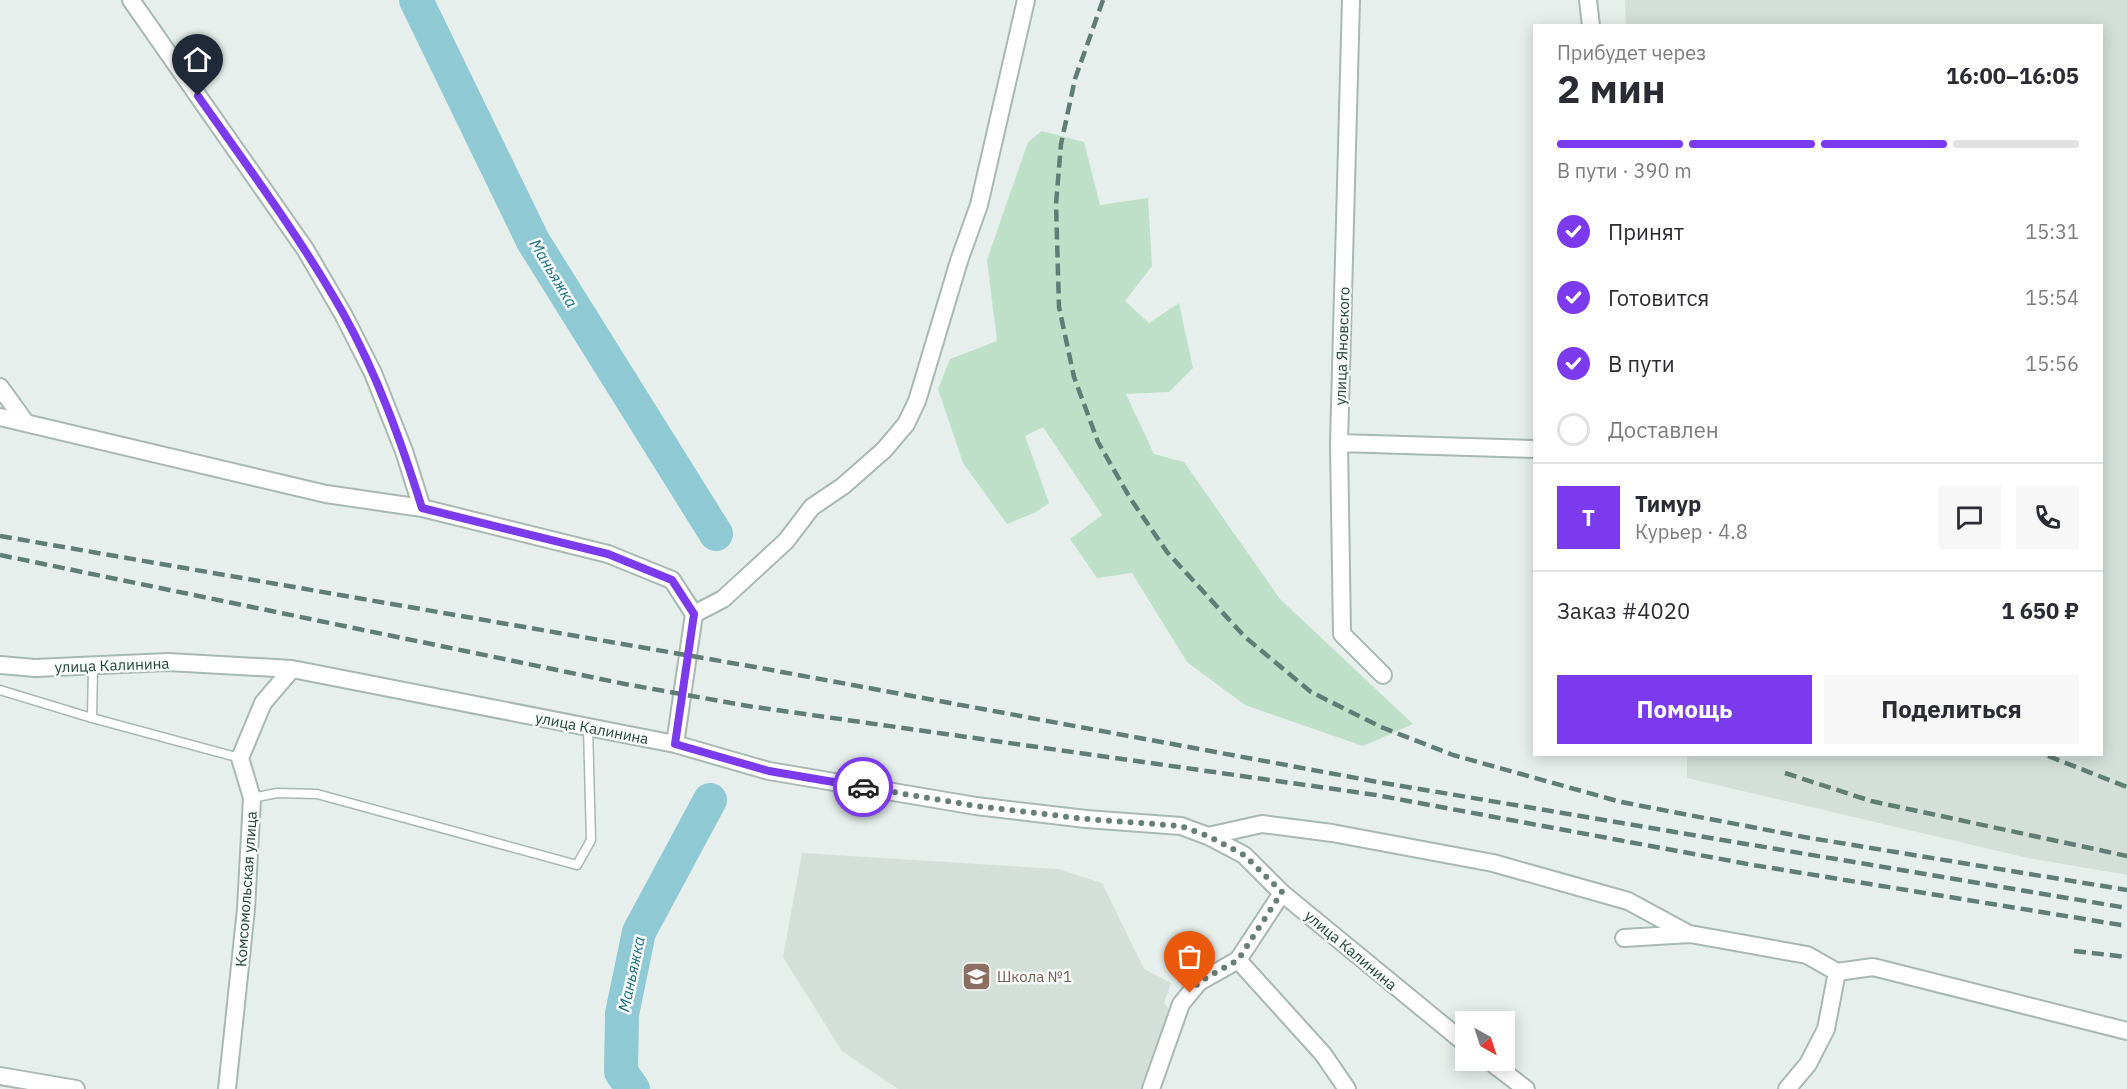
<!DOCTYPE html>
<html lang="ru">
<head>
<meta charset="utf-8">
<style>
  body { margin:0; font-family:"IBM Plex Sans",sans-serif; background:#f7f7f7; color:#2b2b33; height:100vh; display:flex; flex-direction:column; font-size:22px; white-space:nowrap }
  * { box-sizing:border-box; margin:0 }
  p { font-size:20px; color:#7c7c81 }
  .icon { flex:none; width:33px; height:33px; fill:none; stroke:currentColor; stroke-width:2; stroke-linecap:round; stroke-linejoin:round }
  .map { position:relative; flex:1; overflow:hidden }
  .drawer { position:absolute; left:1533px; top:24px; width:570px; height:732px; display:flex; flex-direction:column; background:#fff; border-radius:0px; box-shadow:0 3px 15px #0003 }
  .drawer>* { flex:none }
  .needle { width:39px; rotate:141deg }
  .buttons { position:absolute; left:1455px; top:1011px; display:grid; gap:12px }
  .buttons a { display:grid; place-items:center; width:60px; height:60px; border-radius:0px; background:#fff; box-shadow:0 3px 15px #0003; font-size:30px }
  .pin { position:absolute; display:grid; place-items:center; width:51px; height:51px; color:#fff; margin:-62px -26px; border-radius:50% 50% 50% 0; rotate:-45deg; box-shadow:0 0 6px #0007 }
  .pin .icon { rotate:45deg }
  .courier { position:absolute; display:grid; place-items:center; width:60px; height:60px; margin:-30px; border:4px solid #7c3aed; border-radius:50%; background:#fff; color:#222; box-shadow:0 2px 8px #0007 }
  .overview em { font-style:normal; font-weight:700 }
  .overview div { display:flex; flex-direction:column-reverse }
  .overview { display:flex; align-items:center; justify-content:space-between; height:102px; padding:0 24px }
  h1 { font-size:39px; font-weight:700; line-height:45px }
  .bar { display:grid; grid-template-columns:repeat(4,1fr); gap:9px 6px; align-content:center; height:72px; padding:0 24px }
  .bar i { height:8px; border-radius:4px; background:#e1e1e2 }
  .bar .on { background:#7c3aed }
  .bar p { grid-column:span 4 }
  .line { display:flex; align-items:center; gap:15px; padding:0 24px; border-top:2px solid #e1e1e2 }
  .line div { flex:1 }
  .round { display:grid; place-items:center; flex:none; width:63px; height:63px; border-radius:0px; background:#f7f7f7 }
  ol { padding:0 24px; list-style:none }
  li { display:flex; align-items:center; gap:18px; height:66px }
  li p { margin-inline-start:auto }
  li .icon { padding:6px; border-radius:50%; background:#7c3aed; color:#fff; stroke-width:4 }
  li:last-child { color:#7c7c81 }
  li i { width:33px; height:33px; border:3px solid #e1e1e2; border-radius:50% }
  .cta { display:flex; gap:12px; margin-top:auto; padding:12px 24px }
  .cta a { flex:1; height:69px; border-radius:0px; background:#7c3aed; color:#fff; font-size:24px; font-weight:700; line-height:69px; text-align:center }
  .cta a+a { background:#f7f7f7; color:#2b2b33 }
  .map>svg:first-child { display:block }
  .built { fill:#d4dfda }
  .green { fill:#bfe0c8 }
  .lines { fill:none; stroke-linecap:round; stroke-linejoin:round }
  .river { stroke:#8ec9d4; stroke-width:34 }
  .service-casing { stroke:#a8b8b2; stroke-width:11 }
  .minor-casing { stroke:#a8b8b2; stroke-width:20 }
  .service { stroke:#fff; stroke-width:8 }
  .minor { stroke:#fff; stroke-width:16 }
  .rail { stroke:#5f7d75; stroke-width:4.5; stroke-dasharray:12 6; stroke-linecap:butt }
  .done { stroke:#687f78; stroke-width:6; stroke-dasharray:0 10.8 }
  .route { stroke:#7c3aed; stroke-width:8 }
  .labels { text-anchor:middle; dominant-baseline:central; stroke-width:5; stroke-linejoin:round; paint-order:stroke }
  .street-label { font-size:15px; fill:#24423a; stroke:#f7fbf9 }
  .education-label { font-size:15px; fill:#785e54; stroke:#f7fbf9; text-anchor:start }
  .water-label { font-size:16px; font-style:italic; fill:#1c6f80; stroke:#f7fbf9 }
</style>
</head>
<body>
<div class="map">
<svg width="2127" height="1089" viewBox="0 0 2127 1089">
  <rect width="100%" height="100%" fill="#e6efeb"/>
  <!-- built -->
  <path class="built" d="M 1625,0 L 2127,0 L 2127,875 L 2028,858 L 1687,778 L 1687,755 L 2102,754 L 2102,26 L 1626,25 Z
    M 802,853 L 1058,869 L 1102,883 L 1144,969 L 1171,983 L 1164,1003 L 1170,1011 L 1142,1089 L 898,1089 L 842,1051 L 783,957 Z"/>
  <!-- green -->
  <path class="green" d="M 1042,131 L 1084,142 L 1100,205 L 1148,198 L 1152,266 L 1125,301 L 1149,323 L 1179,303 L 1193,368 L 1169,392 L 1126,394 L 1154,454 L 1184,462 L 1280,599 L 1413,724 L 1363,746 L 1245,705 L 1187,662 L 1132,573 L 1097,578 L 1070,539 L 1102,515 L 1043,427 L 1025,436 L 1049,503 L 1036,512 L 1007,524 L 963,463 L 938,389 L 950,359 L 997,341 L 987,260 L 1028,142 Z"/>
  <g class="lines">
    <!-- river -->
    <path class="river" d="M 416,0 L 533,241 L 716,534
      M 633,1089 L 621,1072 L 622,1014 L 639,932 L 710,800"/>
    <defs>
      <path id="service" d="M 0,690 L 92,718 L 240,758
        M 92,718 L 93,666
        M 252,798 L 277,793 L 317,794 L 577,865 L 591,840 L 588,727"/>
      <path id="minor" d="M 131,0 L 305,249 L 343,314 L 373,373 L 404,451 L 422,508
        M 1351,0 L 1339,443 L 1342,634 L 1383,675
        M 1588,0 L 1591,26
        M 0,387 L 26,423
        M 0,417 L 326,494 L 422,508 L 608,554 L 672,580 L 694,614 L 675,744
        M 1339,443 L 1534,449
        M 694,614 L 723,599 L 786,541 L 812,507 L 843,486 L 884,450 L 906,424 L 917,401 L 959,261 L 979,205 L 1026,0
        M 0,665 L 35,668 L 168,662 L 292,669 L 675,744 L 769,771 L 976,806 L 1086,819 L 1181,826 L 1208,836 L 1244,855 L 1282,893 L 1466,1044
        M 1208,836 L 1262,824 L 1332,833 L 1493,863 L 1628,901 L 1689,934
        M 1624,938 L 1690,934 L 1807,955 L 1837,972 L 1873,967 L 2127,1031
        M 1238,960 L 1323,1054 L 1347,1089
        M 1488,1060 L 1526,1089
        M 0,1076 L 76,1089
        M 227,1089 L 246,909 L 252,798 L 240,758 L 263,703 L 292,669
        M 1151,1089 L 1181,1004 L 1199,982 L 1238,960 L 1282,893
        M 1787,1089 L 1808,1064 L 1826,1029 L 1837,972"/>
    </defs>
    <!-- service casing -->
    <use href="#service" class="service-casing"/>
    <!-- minor casing -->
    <use href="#minor" class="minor-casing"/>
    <!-- service -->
    <use href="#service" class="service"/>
    <!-- minor -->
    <use href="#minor" class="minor"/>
    <!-- rail -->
    <path class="rail" d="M 1103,0 L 1075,79 L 1061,144 L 1056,204 L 1059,307 L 1074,377 L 1098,442 L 1130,498 L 1167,552 L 1245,637 L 1311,692 L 1381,727 L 1453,755 L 1621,802 L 1804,837 L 2127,890
      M 0,536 L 755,667 L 1378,782 L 2127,908
      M 0,555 L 625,684 L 748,706 L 1376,795 L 1753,865 L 2127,926
      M 2048,756 L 2127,787
      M 1785,773 L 1871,801 L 2127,856
      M 2074,951 L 2127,957"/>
  </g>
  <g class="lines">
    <!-- done -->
    <path class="done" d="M 863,787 L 976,806 L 1086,819 L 1181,826 L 1208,836 L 1244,855 L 1282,892 L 1238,960 L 1199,982 L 1190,993"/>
    <!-- route -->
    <path class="route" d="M 198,96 C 248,167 300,237 343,313 C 377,374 401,441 422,508 L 608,554 L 672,580 L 694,614 L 675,744 L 769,771 L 863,787"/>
  </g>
  <!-- icons -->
  <defs>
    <symbol id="school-square" viewBox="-11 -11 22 22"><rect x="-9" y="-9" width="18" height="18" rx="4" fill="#8d6e63" stroke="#f7fbf9"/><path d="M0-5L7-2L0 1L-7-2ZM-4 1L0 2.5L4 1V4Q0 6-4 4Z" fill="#fff"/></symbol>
  </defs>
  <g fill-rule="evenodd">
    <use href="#school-square" x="960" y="960" width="33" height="33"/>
  </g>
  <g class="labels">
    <!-- street labels -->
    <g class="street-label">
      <text transform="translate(1342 346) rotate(-88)">улица Яновского</text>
      <text transform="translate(112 665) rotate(-2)">улица Калинина</text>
      <text transform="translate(592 728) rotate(11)">улица Калинина</text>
      <text transform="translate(246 889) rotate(-86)">Комсомольская улица</text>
      <text transform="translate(1351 950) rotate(40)">улица Калинина</text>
    </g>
    <!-- education labels -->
    <g class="education-label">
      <text x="997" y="976">Школа №1</text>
    </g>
    <!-- water labels -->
    <g class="water-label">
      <text transform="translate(554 273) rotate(59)">Маньяжка</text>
      <text transform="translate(631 974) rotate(-78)">Маньяжка</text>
    </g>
  </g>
</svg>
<div class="buttons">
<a><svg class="needle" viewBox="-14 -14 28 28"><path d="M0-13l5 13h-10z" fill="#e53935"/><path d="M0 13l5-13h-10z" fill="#7c7c81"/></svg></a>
</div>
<div class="pin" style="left:1190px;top:993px;background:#ea580c"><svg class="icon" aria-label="bag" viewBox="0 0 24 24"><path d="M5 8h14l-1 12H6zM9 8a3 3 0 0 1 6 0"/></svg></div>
<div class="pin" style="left:198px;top:96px;background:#1f2937"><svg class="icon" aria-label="home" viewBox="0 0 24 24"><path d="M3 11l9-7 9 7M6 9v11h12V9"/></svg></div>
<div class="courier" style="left:863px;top:787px"><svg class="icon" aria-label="car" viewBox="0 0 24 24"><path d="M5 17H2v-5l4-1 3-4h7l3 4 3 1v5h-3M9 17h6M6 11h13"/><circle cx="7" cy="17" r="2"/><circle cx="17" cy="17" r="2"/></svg></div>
<section class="drawer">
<div class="overview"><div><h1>2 мин</h1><p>Прибудет через</p></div><em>16:00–16:05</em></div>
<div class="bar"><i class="on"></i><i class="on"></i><i class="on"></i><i></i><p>В пути · 390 m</p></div>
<ol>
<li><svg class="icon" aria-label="check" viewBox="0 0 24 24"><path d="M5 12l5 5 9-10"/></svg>Принят<p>15:31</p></li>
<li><svg class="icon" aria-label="check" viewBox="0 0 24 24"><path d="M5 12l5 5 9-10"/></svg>Готовится<p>15:54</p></li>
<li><svg class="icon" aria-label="check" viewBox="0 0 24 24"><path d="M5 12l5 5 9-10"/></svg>В пути<p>15:56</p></li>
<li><i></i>Доставлен</li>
</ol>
<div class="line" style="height:108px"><b class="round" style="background:#7c3aed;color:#fff">Т</b><div><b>Тимур</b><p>Курьер · 4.8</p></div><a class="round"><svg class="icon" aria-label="chat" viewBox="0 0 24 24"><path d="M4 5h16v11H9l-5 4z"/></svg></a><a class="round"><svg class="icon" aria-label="phone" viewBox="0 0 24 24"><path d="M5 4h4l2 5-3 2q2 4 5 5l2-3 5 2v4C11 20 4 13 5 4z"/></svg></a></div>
<div class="line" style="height:78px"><div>Заказ #4020</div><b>1 650 ₽</b></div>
<div class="cta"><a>Помощь</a><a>Поделиться</a></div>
</section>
</div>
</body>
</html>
